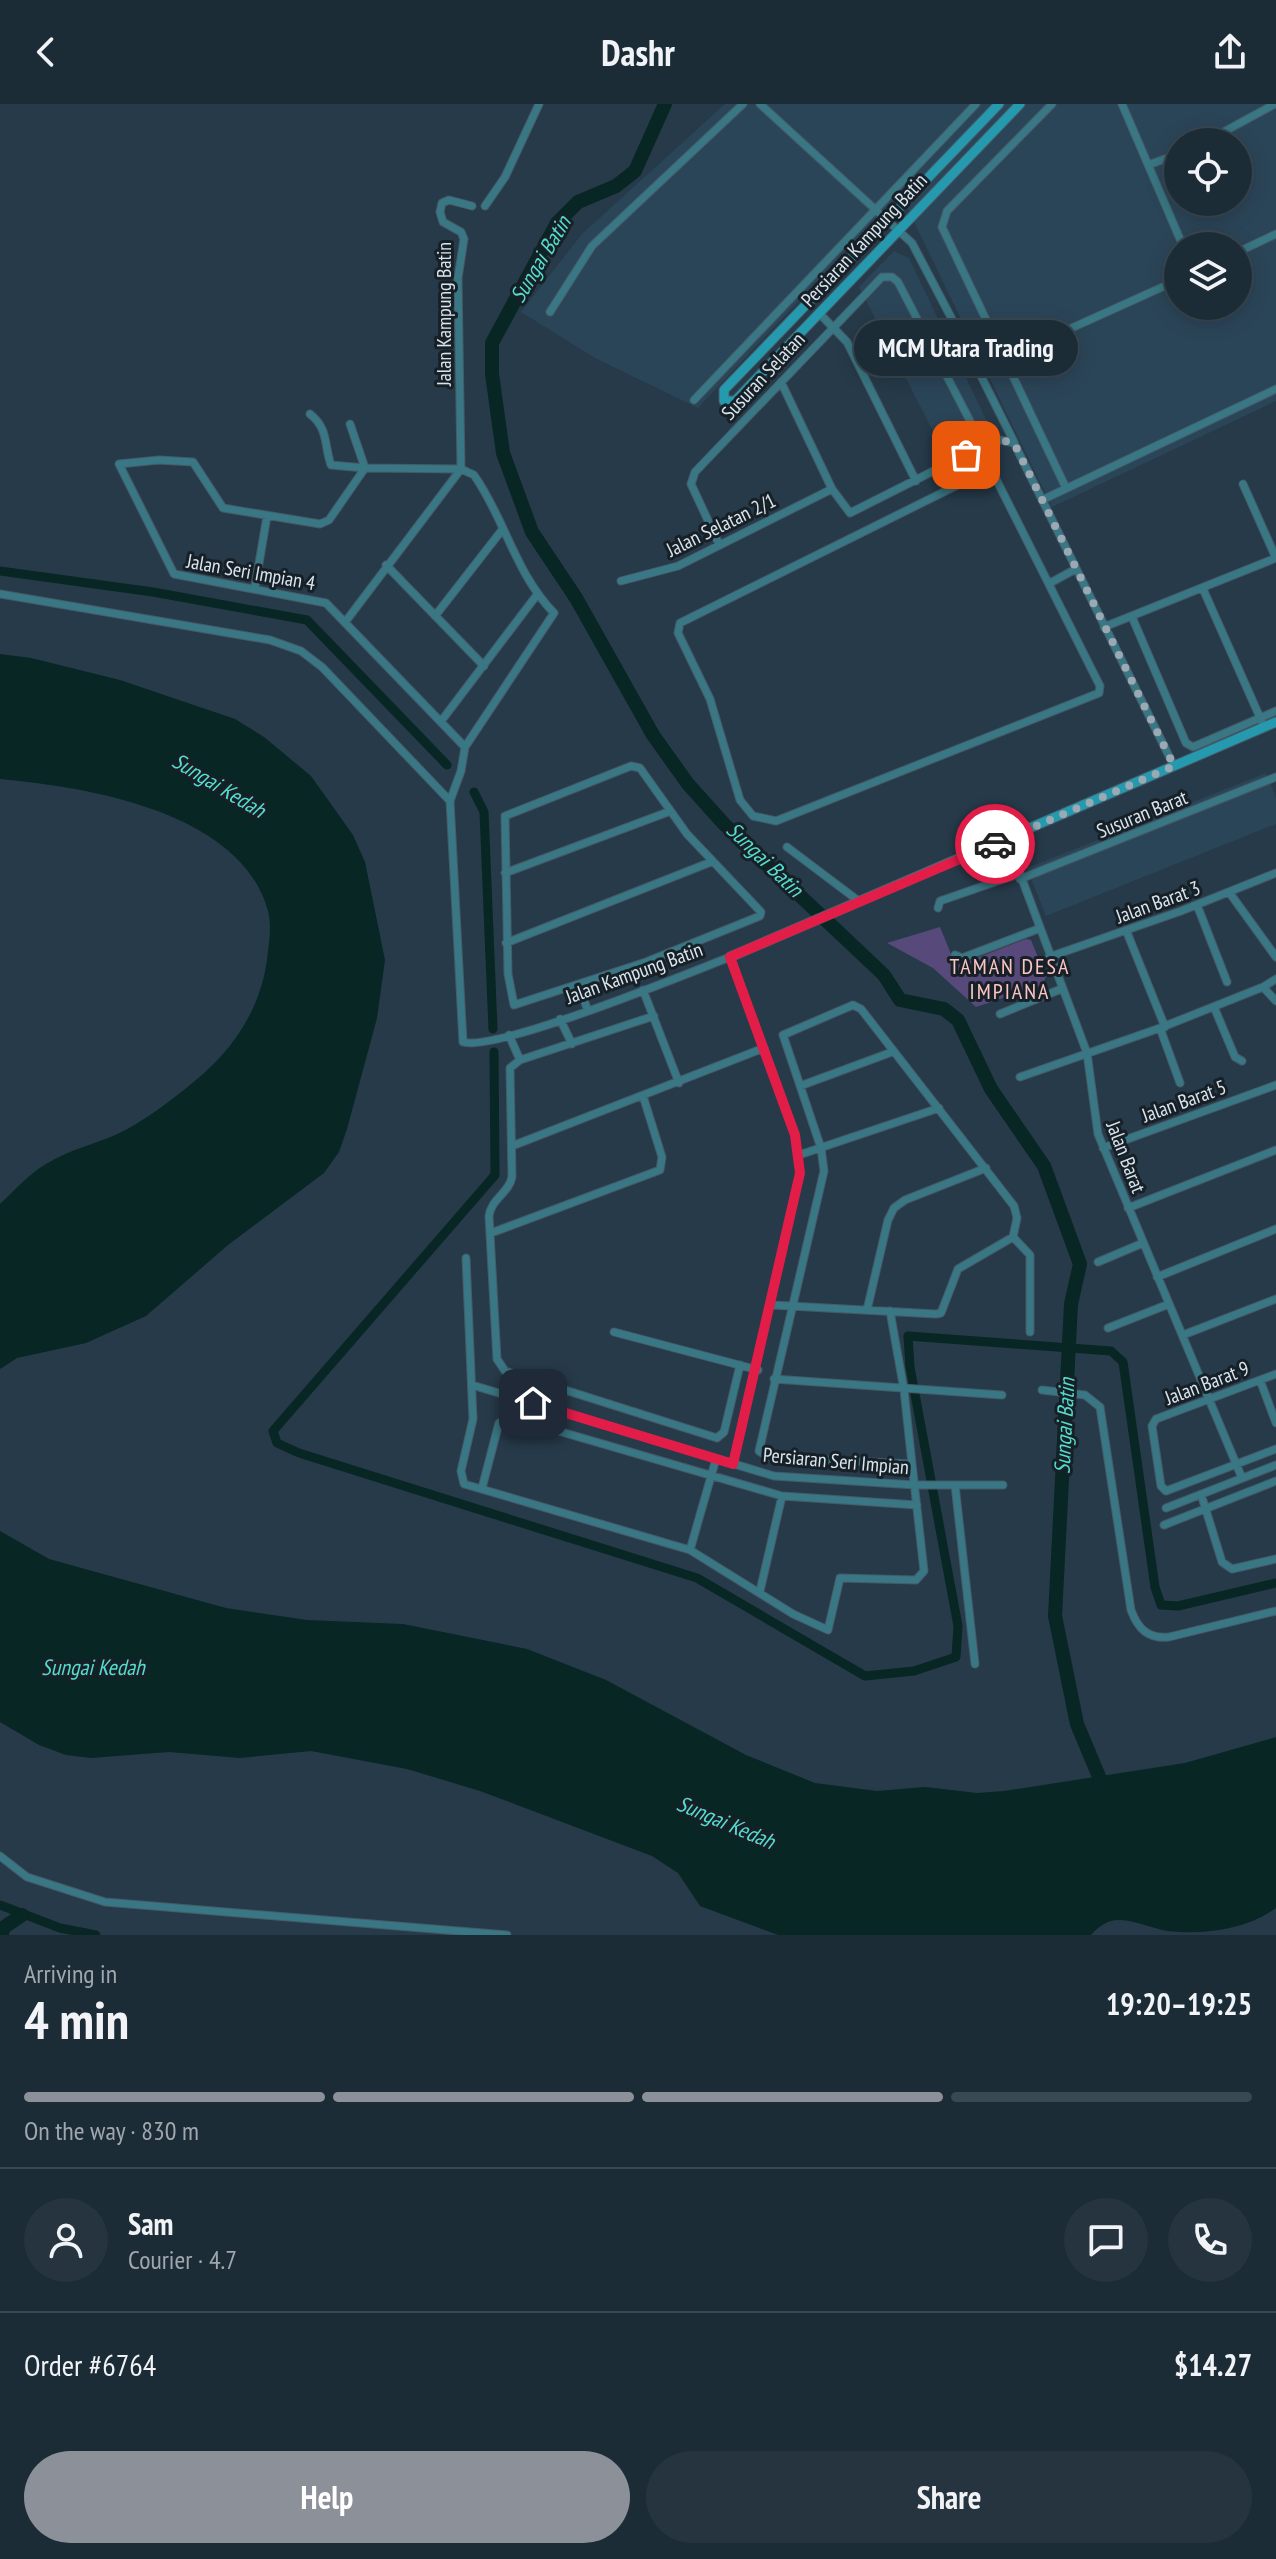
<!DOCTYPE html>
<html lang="en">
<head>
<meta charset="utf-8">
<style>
  body { margin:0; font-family:"PT Sans Narrow",sans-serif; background:#25343f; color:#f1f3f6; height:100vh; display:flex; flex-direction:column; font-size:30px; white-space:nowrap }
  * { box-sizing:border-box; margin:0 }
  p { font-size:26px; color:#a0a7ad }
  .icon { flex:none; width:44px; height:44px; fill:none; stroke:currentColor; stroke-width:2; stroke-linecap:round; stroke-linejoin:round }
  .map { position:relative; height:1831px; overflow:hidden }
  .details { display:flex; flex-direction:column; background:#1c2c37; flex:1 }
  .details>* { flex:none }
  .fabs { position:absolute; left:1164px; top:24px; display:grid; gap:16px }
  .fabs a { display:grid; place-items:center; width:88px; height:88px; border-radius:50%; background:#1c2c37; box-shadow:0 4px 20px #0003,0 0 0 2px #3a4852; font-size:40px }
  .pin { position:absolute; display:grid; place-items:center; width:68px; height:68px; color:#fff; margin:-34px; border-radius:16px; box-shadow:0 4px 12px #0006 }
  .courier { position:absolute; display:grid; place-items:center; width:80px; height:80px; margin:-40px; border:6px solid #e11d48; border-radius:50%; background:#fff; color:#222; box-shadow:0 2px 10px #0007 }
  .bubble { position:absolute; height:56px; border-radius:28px; background:#1c2c37; box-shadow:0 4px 20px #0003,0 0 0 2px #3a4852; font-size:26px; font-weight:700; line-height:56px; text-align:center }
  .overview em { font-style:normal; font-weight:700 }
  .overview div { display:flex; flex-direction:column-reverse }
  .overview { display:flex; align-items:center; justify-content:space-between; height:136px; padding:0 24px }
  h1 { font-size:52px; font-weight:700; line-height:60px }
  .bar { display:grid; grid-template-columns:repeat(4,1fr); gap:12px 8px; align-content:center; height:96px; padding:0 24px }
  .bar i { height:10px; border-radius:6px; background:#3a4852 }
  .bar .selected { background:#8c9099 }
  .bar p { grid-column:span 4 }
  .line { display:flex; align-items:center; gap:20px; padding:0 24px; border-top:2px solid #3a4852 }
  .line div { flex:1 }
  .round { display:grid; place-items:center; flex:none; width:84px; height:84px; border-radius:42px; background:#25343f }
  .button { display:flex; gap:16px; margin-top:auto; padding:16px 24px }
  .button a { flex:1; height:92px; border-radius:48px; background:#8c9099; color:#fff; font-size:32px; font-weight:700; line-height:92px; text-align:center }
  .button a+a { background:#25343f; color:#f1f3f6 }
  header { display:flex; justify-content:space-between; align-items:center; height:104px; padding:0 24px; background:#1c2c37; font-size:36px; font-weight:700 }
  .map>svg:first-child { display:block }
  .built { fill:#2b4558; fill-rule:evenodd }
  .green { fill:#57497a }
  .water { fill:#082623 }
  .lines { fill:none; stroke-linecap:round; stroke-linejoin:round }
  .canal { stroke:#082623; stroke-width:9 }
  .river { stroke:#082623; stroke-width:14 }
  .street-casing { stroke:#465967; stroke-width:9 }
  .secondary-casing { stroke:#465967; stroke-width:11 }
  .street { stroke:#387783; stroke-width:7 }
  .secondary { stroke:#2599ad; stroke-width:9 }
  .done { stroke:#9aa9b4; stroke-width:8; stroke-dasharray:0 14.4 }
  .route { stroke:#e11d48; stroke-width:10 }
  .labels { text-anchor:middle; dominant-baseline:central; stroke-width:6; stroke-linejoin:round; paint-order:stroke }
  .street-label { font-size:20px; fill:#d9e5ee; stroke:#172027 }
  .water-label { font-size:22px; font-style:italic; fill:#54dccd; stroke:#172027 }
  .neighbourhood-label { font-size:22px; letter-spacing:2px; fill:#fac5c4; stroke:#172027 }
</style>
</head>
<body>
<header><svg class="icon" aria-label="back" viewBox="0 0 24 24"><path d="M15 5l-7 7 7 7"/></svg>Dashr<svg class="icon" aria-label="share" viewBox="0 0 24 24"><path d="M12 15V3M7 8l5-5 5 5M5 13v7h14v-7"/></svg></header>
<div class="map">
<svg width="1276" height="1831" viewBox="0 0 1276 1831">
  <rect width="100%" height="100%" fill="#263a49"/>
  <!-- built -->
  <path class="built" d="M 725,0 L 1276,0 L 1276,297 L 1052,403 L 900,89 L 698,304 L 595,254 L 521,208 L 582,130 ZM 1178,38 L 1238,38 L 1238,98 L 1178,98 ZM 1178,142 L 1238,142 L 1238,202 L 1178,202 Z
    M 894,147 L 909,154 L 1001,347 L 955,370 L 859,183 Z
    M 1266,669 L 1276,694 L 1276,720 L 1046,812 L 1027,764 Z"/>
  <!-- green -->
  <path class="green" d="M 940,823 L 956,862 L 1026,835 L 1031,836 L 1046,873 L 1042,881 L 976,903 L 933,864 L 887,839 Z"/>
  <!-- water -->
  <path class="water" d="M 0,550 L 31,554 L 120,576 L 235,615 L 264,633 L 311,672 L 353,731 L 365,758 L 385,856 L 377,914 L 347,1025 L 339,1048 L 324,1069 L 228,1141 L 146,1212 L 86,1239 L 17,1254 L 0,1265 L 0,1100 C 15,1086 29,1070 46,1060 C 67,1047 91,1041 113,1032 C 145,1018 177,992 203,970 C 237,940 261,901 267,856 C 269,840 272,822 268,807 C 241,707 86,683 0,675 Z
    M 0,1427 L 49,1455 L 226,1504 L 307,1516 L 403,1520 L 527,1545 L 606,1576 L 746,1651 L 815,1679 L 877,1687 L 925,1683 L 977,1689 L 1004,1687 L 1185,1659 L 1276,1633 L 1276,1804 C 1245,1826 1204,1831 1167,1827 C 1152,1824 1134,1816 1118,1816 C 1107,1816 1098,1823 1091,1831 L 778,1831 L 700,1802 L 678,1769 L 652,1752 L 480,1687 L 407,1665 L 311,1647 L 240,1654 L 169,1648 L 91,1654 L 66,1651 L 39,1641 L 0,1618 Z"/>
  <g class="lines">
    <!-- canal -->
    <path class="canal" d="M 0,467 L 153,488 L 307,516 L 447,661
      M 474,688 L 484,708 L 493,925
      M 494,948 L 495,1071 L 273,1327 L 277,1339 L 299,1349 L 697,1474 L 865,1572 L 914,1567 L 956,1553 L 958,1522 L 910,1263 L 908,1232 L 1111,1247 L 1123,1258 L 1155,1483 L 1161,1501 L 1178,1502 L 1276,1479
      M 0,1801 L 60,1824 L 96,1831"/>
    <!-- river -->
    <path class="river" d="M 665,0 L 635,67 L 616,82 L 578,98 L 557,119 L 492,239 L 492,270 L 503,349 L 532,428 L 576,494 L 653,631 L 688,680 L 724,720 L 884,871 L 900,896 L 944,905 L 958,916 L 991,985 L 1044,1062 L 1080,1160 L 1071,1200 L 1055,1512 L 1077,1620 L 1100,1675 L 1101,1692
      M 2,1831 L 3,1824 L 22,1811"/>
    <defs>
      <path id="street" d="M 760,0 L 912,139 L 965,240 L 964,250 L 944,262
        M 1052,0 L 947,107 L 942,123 L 1066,384
        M 1122,0 L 1183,142
        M 1205,38 L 1275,0
        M 1151,60 L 1178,50
        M 485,102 L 505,73 L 539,0
        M 1238,148 L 1276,130
        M 550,208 L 592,142 L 743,0
        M 819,209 L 847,238 L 916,377
        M 966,242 L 1014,338
        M 1003,255 L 1178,176
        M 781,278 L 832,385 L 850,409 L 983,342 L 1000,336 L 1014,339 L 1174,662
        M 694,296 L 976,0
        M 310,310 C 329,325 324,342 331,361 L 365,364 L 350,320
        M 461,365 L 458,174 L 464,135 L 461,128 L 443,118 L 440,108 L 442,99 L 449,96 L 472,102
        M 986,367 L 993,369 L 1100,582 L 1099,589 L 776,717 L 753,712 L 740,696 L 710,595 L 678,529 L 680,519 Z
        M 1243,380 L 1276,454
        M 1042,396 L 1276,285
        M 719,440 L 691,380 L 695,368 L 882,173 L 892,173 L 898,178 L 983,342
        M 386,461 L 484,562
        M 621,477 L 678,462 L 832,385
        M 1050,479 L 1074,466
        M 255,483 L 267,412
        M 1203,485 L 1262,618
        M 0,490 L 270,536 L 301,547 L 322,563 L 450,697 L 463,938 C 496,948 686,870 730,853 L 795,1031 L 800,1069 L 733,1360
        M 435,512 L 502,426
        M 1132,513 L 1186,639 L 1193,643 L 1276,607
        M 346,517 L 461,365
        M 1104,523 L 1276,454
        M 442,616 L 536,492
        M 631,662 L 640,664 L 687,730 L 761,808 L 760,812 L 646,858 L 514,901 L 508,870 L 505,712 Z
        M 450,697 L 461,667 L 465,643 L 554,509 C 515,469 505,415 474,371 L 461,365 L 365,364 L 329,416 L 320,420 L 223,404 L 193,358 L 159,356 L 119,360 L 174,470 L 326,499 L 465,643
        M 1007,735 L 1087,949 L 1098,1030 L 1242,1374
        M 787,743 L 860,798
        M 505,769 L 668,708
        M 1020,775 L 1276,673
        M 1229,788 L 1276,853
        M 1197,801 L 1227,878
        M 938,804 L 940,797 L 1018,770
        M 1126,826 L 1165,923
        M 506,839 L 711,758
        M 955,851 L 962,854 L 1038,825
        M 1049,853 L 1181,807 L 1276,769
        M 579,882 L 588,907
        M 1263,883 L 1276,875
        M 643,886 L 679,979
        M 1214,903 L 1235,953 L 1242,957
        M 1000,910 L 1061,885
        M 654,912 L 520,956 L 510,964 L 512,1073 C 509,1089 491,1095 489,1112 L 497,1255 L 505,1267 L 717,1334 L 724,1328 L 740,1261
        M 560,915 L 572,940
        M 1160,924 L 1180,979
        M 509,931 L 520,956
        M 1020,973 L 1160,924 L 1263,883 L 1276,897
        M 800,982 L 892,948
        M 512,1042 L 764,944
        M 1103,1044 L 1276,981
        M 799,1051 L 939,1004
        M 1128,1104 L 1276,1046
        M 491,1129 L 660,1066 L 662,1053 L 643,992
        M 1013,1133 L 1030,1151 L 1030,1228
        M 466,1154 L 473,1315 L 461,1367 L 464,1380 L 690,1446 L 793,1510 L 828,1526 L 840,1474 L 916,1476 L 924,1467 L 912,1360 L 768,1353 L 759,1347 L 824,1067 L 821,1044 L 783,931 L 853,901 L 861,905 L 1014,1102 L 1017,1114 L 1013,1133 L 958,1165 L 941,1209 L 936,1210 C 881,1207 827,1204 772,1201
        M 1098,1158 L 1143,1139
        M 1157,1173 L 1276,1125
        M 867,1206 L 888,1116 L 894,1104 L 905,1096 L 986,1064
        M 890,1207 L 904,1286 L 912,1360
        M 1108,1224 L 1169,1200
        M 614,1228 L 758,1266
        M 1183,1231 L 1276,1195
        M 1276,1270 L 1156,1315 L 1152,1322 L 1161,1382 L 1166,1387 L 1276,1345
        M 774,1275 L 1002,1291
        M 1260,1276 L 1276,1319
        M 472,1281 L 774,1372 L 915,1381 L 1003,1381
        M 1042,1286 L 1085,1291 L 1100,1303 L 1131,1506 C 1138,1525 1148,1535 1169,1533 L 1276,1507
        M 955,1381 L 975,1560
        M 482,1384 L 499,1319 L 510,1313 L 782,1392 L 917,1401
        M 1201,1390 L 1222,1458 L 1232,1465 L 1276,1455
        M 1166,1404 L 1276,1361
        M 1164,1421 L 1276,1377
        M 690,1446 L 716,1355
        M 760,1487 L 782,1392
        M 0,1752 L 27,1773 L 105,1798 L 507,1831"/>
      <path id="secondary" d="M 999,0 L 724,286 L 724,297 L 735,297 L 1020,0
        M 730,853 L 1276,618"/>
    </defs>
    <!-- street casing -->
    <use href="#street" class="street-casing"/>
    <!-- secondary casing -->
    <use href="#secondary" class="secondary-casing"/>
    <!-- street -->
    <use href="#street" class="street"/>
    <!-- secondary -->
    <use href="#secondary" class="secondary"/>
  </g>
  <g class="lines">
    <!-- done -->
    <path class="done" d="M 966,351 L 1000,336 L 1014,339 L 1174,662 L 995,740"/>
    <!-- route -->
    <path class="route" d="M 533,1299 L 733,1360 L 800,1069 L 795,1031 L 730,853 L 995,740"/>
  </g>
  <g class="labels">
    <!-- street labels -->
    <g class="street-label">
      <text transform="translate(864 136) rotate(-47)">Persiaran Kampung Batin</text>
      <text transform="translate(444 210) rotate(-90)">Jalan Kampung Batin</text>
      <text transform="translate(763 272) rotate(-47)">Susuran Selatan</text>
      <text transform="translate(721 421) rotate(-26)">Jalan Selatan 2/1</text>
      <text transform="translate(251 468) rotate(10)">Jalan Seri Impian 4</text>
      <text transform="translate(1142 710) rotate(-22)">Susuran Barat</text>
      <text transform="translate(1158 798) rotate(-20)">Jalan Barat 3</text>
      <text transform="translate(634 869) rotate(-20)">Jalan Kampung Batin</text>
      <text transform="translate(1184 997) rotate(-20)">Jalan Barat 5</text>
      <text transform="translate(1126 1053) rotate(69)">Jalan Barat</text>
      <text transform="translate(1207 1279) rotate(-21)">Jalan Barat 9</text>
      <text transform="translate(836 1357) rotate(5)">Persiaran Seri Impian</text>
    </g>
    <!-- water labels -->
    <g class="water-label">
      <text transform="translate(540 155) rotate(-59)">Sungai Batin</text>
      <text transform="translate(219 681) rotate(31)">Sungai Kedah</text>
      <text transform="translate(765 755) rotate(44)">Sungai Batin</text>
      <text transform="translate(1064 1322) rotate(-87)">Sungai Batin</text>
      <text x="93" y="1563">Sungai Kedah</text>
      <text transform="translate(726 1718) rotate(23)">Sungai Kedah</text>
    </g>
    <!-- neighbourhood labels -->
    <g class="neighbourhood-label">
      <text x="1010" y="862">TAMAN DESA<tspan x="1010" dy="25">IMPIANA</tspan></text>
    </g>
  </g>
</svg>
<div class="fabs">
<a><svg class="icon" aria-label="locate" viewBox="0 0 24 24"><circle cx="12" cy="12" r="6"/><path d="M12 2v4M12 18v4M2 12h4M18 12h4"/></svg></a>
<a><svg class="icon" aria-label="layers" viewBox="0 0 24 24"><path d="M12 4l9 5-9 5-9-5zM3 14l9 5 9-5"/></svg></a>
</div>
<div class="pin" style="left:966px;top:351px;background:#ea580c"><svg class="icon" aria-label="bag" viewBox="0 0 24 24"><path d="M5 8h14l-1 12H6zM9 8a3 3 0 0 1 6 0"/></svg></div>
<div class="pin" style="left:533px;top:1299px;background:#1f2937"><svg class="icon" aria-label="home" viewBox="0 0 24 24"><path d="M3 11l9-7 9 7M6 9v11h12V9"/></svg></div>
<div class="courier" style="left:995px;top:740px"><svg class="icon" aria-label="car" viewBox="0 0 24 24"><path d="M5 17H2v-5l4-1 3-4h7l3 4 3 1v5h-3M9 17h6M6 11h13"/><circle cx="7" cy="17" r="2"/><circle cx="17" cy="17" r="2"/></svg></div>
<div class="bubble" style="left:854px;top:216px;width:224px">MCM Utara Trading</div>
</div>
<section class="details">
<div class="overview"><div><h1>4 min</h1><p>Arriving in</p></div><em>19:20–19:25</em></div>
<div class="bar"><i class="selected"></i><i class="selected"></i><i class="selected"></i><i></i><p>On the way · 830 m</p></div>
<div class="line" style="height:144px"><a class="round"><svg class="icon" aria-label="person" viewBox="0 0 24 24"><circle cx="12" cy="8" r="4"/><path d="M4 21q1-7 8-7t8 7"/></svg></a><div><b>Sam</b><p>Courier · 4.7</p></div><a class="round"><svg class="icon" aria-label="chat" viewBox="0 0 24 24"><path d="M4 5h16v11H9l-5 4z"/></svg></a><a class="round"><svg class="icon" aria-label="phone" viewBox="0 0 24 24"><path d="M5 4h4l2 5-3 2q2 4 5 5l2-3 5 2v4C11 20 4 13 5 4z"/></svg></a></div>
<div class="line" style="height:104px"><div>Order #6764</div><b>$14.27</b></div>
<div class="button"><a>Help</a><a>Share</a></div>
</section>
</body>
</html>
